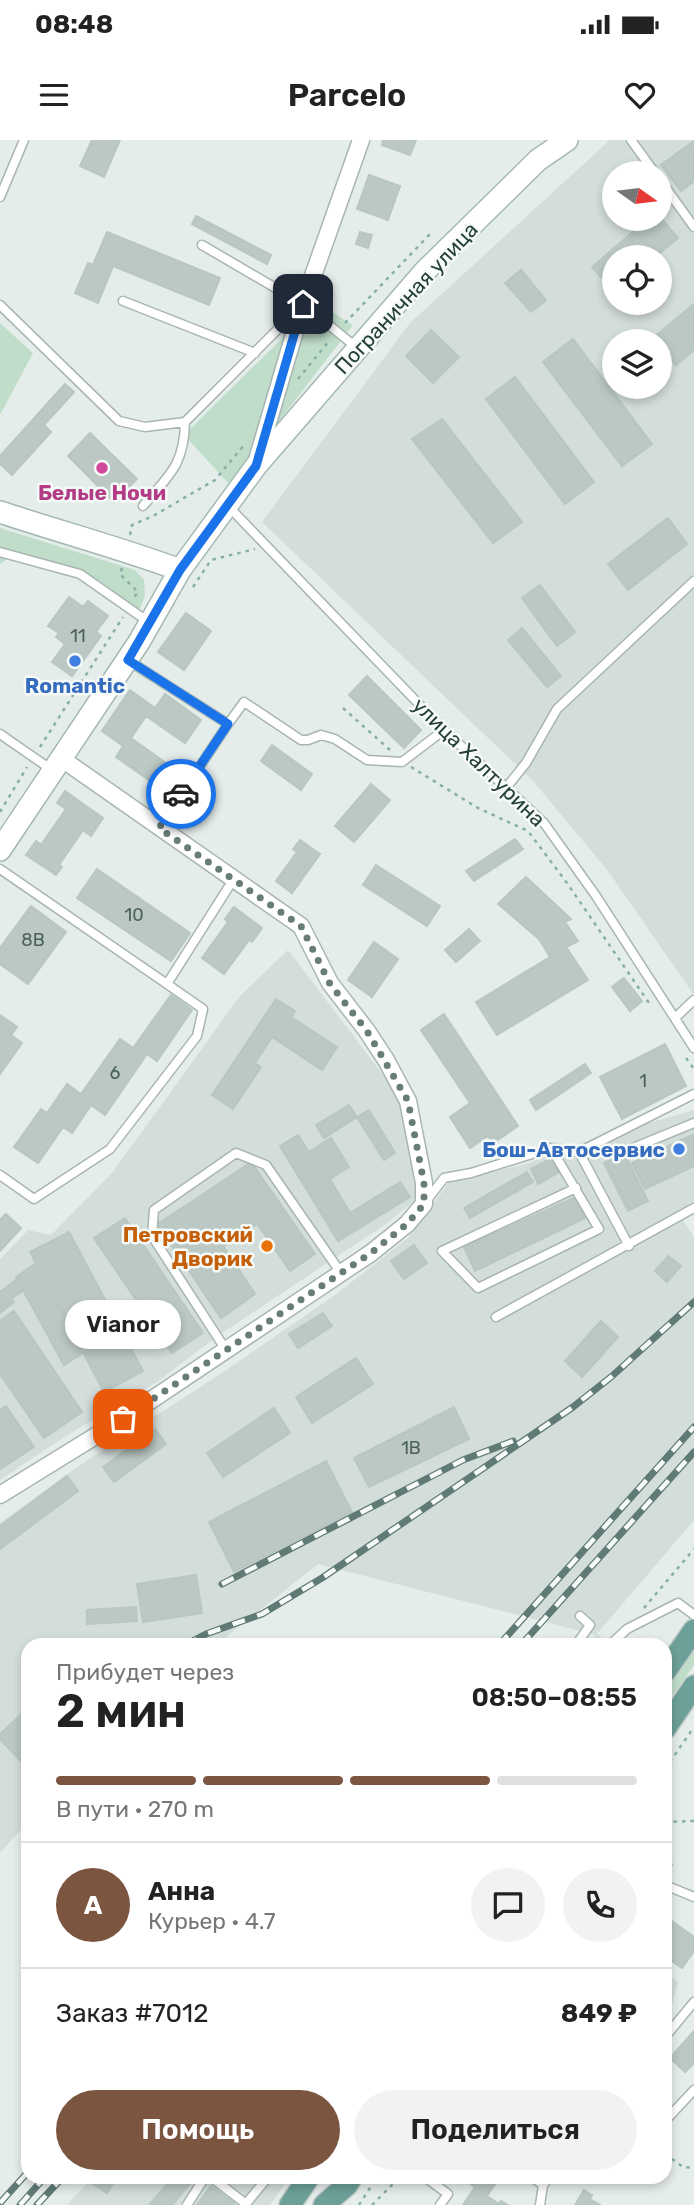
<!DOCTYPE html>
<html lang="ru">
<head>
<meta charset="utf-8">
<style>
  body { margin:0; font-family:Rubik,sans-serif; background:#f2f2f2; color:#222; height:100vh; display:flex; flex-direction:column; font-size:26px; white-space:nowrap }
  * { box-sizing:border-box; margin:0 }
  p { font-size:23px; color:#767676 }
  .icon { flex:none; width:38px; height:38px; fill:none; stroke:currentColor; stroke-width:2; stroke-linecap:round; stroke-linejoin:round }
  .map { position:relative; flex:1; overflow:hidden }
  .drawer { position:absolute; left:21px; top:1498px; width:651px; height:546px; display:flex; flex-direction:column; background:#fff; border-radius:21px; box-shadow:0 4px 10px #0003 }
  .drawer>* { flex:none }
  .needle { width:46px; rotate:104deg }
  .controls { position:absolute; left:602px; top:21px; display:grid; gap:14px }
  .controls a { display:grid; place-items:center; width:70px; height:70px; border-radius:50%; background:#fff; box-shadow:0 4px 10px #0003; font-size:35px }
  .pin { position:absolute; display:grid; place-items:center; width:60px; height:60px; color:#fff; margin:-30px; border-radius:14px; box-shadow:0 4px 10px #0006 }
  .courier { position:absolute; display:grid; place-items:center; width:70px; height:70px; margin:-35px; border:5px solid #1a73e8; border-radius:50%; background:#fff; color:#222; box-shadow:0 2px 9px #0007 }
  .bubble { position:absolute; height:49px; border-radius:24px; background:#fff; box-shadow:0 4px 10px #0003; font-size:23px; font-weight:600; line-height:49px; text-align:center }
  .head em { font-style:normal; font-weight:600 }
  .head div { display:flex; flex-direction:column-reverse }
  .head { display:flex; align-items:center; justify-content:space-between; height:119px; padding:0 35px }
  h1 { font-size:46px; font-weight:600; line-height:52px }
  .bar { display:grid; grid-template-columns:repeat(4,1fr); gap:10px 7px; align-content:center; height:84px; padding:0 35px }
  .bar i { height:9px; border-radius:5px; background:#e0e0e0 }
  .bar .active { background:#7c5541 }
  .bar p { grid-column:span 4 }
  .line { display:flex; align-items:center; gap:18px; padding:0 35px; border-top:2px solid #e0e0e0 }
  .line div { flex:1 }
  .round { display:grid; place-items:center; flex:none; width:74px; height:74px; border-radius:37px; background:#f2f2f2 }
  .primary-button { display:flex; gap:14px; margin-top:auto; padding:14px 35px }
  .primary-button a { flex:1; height:80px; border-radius:42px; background:#7c5541; color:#fff; font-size:28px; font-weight:600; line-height:80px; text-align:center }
  .primary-button a+a { background:#f2f2f2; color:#222 }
  .status { display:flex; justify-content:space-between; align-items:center; height:49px; padding:0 35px; background:#fff; direction:ltr }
  .status svg { height:19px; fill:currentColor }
  header { display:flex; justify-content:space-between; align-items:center; height:91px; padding:0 35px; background:#fff; font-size:32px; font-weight:600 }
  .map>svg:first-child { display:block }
  .built { fill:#d3ddda; fill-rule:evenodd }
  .green { fill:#c0ddca }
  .building { fill:#bbc8c4; stroke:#b8c7c2; stroke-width:2 }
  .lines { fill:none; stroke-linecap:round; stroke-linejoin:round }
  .service-casing { stroke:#a8b5b2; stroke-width:11 }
  .minor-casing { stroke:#a8b5b2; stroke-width:19 }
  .secondary-casing { stroke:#a4b9b3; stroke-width:24 }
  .primary-casing { stroke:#c2c9c8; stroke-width:24 }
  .path { stroke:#88afa6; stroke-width:2.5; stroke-dasharray:3.5 5; stroke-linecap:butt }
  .service { stroke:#fff; stroke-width:8 }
  .minor { stroke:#fff; stroke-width:16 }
  .secondary { stroke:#fff; stroke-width:21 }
  .primary { stroke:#6ca098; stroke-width:21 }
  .rail-casing { stroke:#607a75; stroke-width:7 }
  .rail { stroke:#f6faf8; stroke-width:4.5; stroke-dasharray:13; stroke-linecap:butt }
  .done { stroke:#687c78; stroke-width:7; stroke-dasharray:0 12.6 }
  .route { stroke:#1a73e8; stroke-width:9 }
  .hotel-dot { fill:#d1479c; stroke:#f6faf8; stroke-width:2.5 }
  .shop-dot { fill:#3f7fe0; stroke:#f6faf8; stroke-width:2.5 }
  .food-dot { fill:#e8710a; stroke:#f6faf8; stroke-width:2.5 }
  .labels { text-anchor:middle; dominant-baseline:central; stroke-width:5; stroke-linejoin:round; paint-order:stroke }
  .number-label { font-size:18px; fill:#4a615c }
  .street-label { font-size:21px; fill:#253f3a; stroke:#f6faf8 }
  .hotel-label { font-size:21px; font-weight:bold; fill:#b23c85; stroke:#f6faf8 }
  .shop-label { font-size:21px; font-weight:bold; fill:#366cbe; stroke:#f6faf8 }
  .food-label { font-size:21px; font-weight:bold; fill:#c56008; stroke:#f6faf8; text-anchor:end }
</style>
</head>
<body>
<div class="status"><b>08:48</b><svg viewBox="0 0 49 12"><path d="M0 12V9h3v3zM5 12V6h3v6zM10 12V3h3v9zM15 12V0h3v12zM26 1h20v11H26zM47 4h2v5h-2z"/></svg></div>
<header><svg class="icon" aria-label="menu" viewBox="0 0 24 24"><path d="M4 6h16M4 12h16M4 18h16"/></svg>Parcelo<svg class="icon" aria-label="heart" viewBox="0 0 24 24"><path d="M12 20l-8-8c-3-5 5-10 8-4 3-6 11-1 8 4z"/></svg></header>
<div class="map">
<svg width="694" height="2065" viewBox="0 0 694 2065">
  <rect width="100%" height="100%" fill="#e5edeb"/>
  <!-- built -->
  <path class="built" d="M 610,0 L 694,0 L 694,855 L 608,731 L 533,641 L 262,382 L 410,183 ZM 614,33 L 660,33 L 660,79 L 614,79 ZM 614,117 L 660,117 L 660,163 L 614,163 ZM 614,201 L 660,201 L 660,247 L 614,247 Z
    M 288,810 L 390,944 L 405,968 L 419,1048 L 413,1062 L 386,1084 L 219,1195 L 157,1242 L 66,1296 L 0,1340 L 0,1119 L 28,1090 L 51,1095 L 112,1033 L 240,856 Z
    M 694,970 L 694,1063 L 679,1074 L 694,1097 L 694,1380 L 597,1494 L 612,1505 L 587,1505 L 596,1495 L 318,1424 L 216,1505 L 28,1505 L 28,1682 L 0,1713 L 0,1383 L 80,1325 L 225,1231 L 335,1155 L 408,1098 L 449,1042 L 526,1024 L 573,1005 Z
    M 665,1833 L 678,1842 L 669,1876 L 665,1880 Z
    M 93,2037 L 290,2037 L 270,2065 L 67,2065 Z"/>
  <!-- green -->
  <path class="green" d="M 318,163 L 353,185 L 230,345 L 184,295 Z
    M 0,183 L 33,213 L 0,275 Z
    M 0,388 L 135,430 L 144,440 L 145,456 L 139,470 L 100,441 L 18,412 L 0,424 Z
    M 694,1510 L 694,1525 L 665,1566 L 665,1552 Z"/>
  <!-- building -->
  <path class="building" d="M 92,0 L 120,0 L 104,37 L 80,26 Z
    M 383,0 L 416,0 L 410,15 L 382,5 Z
    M 694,1 L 694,41 L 681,51 L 661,25 Z
    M 369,35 L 400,46 L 388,80 L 357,69 Z
    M 196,76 L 271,115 L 267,124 L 192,84 Z
    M 660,77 L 678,98 L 655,117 L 614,117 L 614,152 L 592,127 L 648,79 L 660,79 Z
    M 107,92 L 220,138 L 209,165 L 113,126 L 98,163 L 75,153 L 88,123 L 93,125 Z
    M 360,92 L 372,95 L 368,108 L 356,104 Z
    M 521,130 L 546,160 L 531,172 L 505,143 Z
    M 694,164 L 694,210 L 676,225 L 660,206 L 660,201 L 656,201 L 653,198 Z
    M 431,190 L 459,217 L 433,243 L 406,216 Z
    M 573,199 L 652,304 L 622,326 L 543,222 Z
    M 515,237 L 594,342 L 565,364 L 486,259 Z
    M 65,244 L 74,252 L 44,285 L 51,292 L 12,335 L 0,324 L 0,316 Z
    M 442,279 L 522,382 L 493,403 L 412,299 Z
    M 90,293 L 137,339 L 114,362 L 68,316 Z
    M 668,378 L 687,404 L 628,450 L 608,424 Z
    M 540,445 L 575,492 L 557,506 L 522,458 Z
    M 69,457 L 83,467 L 88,461 L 108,476 L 96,492 L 101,496 L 72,536 L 52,522 L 65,504 L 56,497 L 59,493 L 48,486 Z
    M 186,473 L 211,491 L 184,530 L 158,512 Z
    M 522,488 L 561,536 L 547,547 L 508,500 Z
    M 367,536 L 421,590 L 404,608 L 349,555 Z
    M 130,550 L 155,568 L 165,554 L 201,580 L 185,603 L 146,576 L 131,598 L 170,626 L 156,645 L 116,617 L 123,606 L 102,591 Z
    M 272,605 L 312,634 L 301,650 L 261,621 Z
    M 371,644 L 390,660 L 354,702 L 335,686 Z
    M 65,651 L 103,678 L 91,696 L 83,690 L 59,725 L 62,727 L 56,735 L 26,715 L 36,701 L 41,705 L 66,669 L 57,663 Z
    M 515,699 L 523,709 L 474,741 L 466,731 Z
    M 300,700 L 320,714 L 292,753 L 276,741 L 297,712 L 293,709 Z
    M 376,725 L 440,766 L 427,786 L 363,745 Z
    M 97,729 L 190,793 L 171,821 L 77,758 Z
    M 526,737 L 571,779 L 565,782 L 578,801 L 566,807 L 588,840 L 497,895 L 476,862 L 550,817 L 539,799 L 498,764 Z
    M 31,766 L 66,792 L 28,844 L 0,824 L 0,808 Z
    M 234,767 L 262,788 L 252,802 L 249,800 L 224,834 L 202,818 L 228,782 L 225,779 Z
    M 469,789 L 480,801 L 456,822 L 445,810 Z
    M 374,802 L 398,819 L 372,857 L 348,840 Z
    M 624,838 L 642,861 L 630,871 L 612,847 Z
    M 171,855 L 192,870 L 157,921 L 147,914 L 105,975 L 91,965 L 72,993 L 63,987 L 38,1023 L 14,1007 L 41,969 L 47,973 L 67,944 L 81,954 L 120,899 L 133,908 Z
    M 276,859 L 295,871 L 291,877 L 337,907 L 322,930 L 272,897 L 255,923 L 261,927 L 233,969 L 212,955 Z
    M 444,874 L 518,986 L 493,1003 L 488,996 L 470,1008 L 450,977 L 470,963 L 421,890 Z
    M 0,875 L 17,887 L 11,895 L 22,903 L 0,934 Z
    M 665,904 L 686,946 L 622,979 L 600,937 Z
    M 585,924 L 591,933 L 536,970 L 530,960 Z
    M 349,965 L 357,977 L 324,998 L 316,985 Z
    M 369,970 L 395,1013 L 384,1020 L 357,977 Z
    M 694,994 L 694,1026 L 645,1049 L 632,1023 Z
    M 298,995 L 309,1012 L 331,998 L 349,1027 L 330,1039 L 350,1073 L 400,1042 L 410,1057 L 338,1101 L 280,1006 Z
    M 624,1013 L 648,1061 L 628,1071 L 604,1023 Z
    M 552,1018 L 559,1032 L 538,1044 L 531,1029 Z
    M 251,1022 L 315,1114 L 290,1131 L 226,1039 Z
    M 527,1032 L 533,1042 L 470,1078 L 464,1068 Z
    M 226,1039 L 257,1084 L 222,1107 L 193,1061 Z
    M 576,1057 L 585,1078 L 475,1131 L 464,1107 Z
    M 193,1061 L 255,1154 L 221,1178 L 157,1084 Z
    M 6,1074 L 21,1088 L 0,1111 L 0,1080 Z
    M 125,1078 L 203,1193 L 172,1213 L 94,1098 Z
    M 69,1092 L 143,1231 L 104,1252 L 30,1112 Z
    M 414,1105 L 427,1123 L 404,1139 L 391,1121 Z
    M 668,1116 L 681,1126 L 667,1142 L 655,1131 Z
    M 35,1124 L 83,1213 L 64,1225 L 16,1137 Z
    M 16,1140 L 24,1150 L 11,1159 L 14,1162 L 0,1173 L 0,1152 Z
    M 14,1171 L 82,1272 L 44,1298 L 0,1234 L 0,1181 Z
    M 323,1173 L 332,1186 L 298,1208 L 289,1194 Z
    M 601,1181 L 618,1197 L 582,1237 L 565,1221 Z
    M 356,1218 L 373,1244 L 312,1283 L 296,1257 Z
    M 6,1266 L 34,1307 L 0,1329 L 0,1270 Z
    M 454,1267 L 469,1299 L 369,1347 L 354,1318 Z
    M 274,1268 L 290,1293 L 223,1337 L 207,1313 Z
    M 155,1289 L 166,1304 L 114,1342 L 103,1327 Z
    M 326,1321 L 352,1372 L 234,1432 L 209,1382 Z
    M 67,1336 L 78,1351 L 0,1409 L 0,1386 Z
    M 196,1435 L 202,1473 L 143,1482 L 137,1444 Z
    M 136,1467 L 137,1481 L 87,1484 L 87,1470 Z
    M 28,1568 L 28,1624 L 25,1626 L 0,1599 L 0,1594 Z
    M 665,1719 L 672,1725 L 665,1734 Z
    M 665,1776 L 694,1797 L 694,1811 L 682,1828 L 665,1816 Z
    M 694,1891 L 694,1923 L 685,1932 L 670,1918 Z
    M 88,2037 L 107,2037 L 114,2042 L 107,2053 L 87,2040 Z
    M 173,2037 L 195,2038 L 172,2065 L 149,2065 Z
    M 454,2037 L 500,2037 L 487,2056 L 499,2064 L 501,2061 L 508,2065 L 463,2065 L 475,2047 L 465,2040 L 463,2043 Z
    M 211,2046 L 234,2063 L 233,2065 L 197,2065 Z
    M 584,2050 L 592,2055 L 590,2059 L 600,2065 L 575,2065 Z"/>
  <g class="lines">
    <defs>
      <path id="service" d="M 631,0 L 655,33
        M 660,40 L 694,87
        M 0,57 L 24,0
        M 202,105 L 303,164
        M 123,161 L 255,213
        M 0,165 L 119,281 L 145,287 L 185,282 L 303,164 L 356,207
        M 143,366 C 169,335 184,326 185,282
        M 228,366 L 444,590 L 544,683 L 596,756 L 694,908
        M 0,412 L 80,434 L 150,483
        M 129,521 L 228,584 L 244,562 L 301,600 L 308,600 L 321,595 L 335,599 L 367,620 L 402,622 L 444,590
        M 0,594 L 52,630
        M 506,648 L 526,623 L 557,569 L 694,441
        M 159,688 L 228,584
        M 0,729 L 167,844 L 233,740
        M 675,878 L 694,860
        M 551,1008 L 599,1089 L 478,1148 L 442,1111 L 576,1048
        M 0,1035 L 34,1059 L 110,1009 L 197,896 L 203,869 L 167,844
        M 427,1060 L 444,1038 L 471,1033 L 551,1008 L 579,1012 L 628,1010 L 694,983
        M 629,1106 L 579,1012 L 694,954
        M 496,1177 L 694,1068
        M 226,1210 L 152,1096 L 154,1070 L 236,1013 L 266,1025 L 341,1133
        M 576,1505 L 590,1485 L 580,1476
        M 610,1505 L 627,1489 L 678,1463 L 694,1475
        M 665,1745 L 694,1757
        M 665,1897 L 694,1862
        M 665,1981 L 694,1950
        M 211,2037 L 246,2064
        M 425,2037 L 448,2054 L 440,2065
        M 532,2037 L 543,2045
        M 187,2065 L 205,2037
        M 245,2065 L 268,2037
        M 540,2065 L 543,2045 L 549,2037"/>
      <path id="minor" d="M 257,320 L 303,164 L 361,0
        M 0,1355 L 123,1279 L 371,1113 L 407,1084 L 424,1064 L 424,1043 L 408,961 L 386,920 L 367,891 L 330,843 L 301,786 L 62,619"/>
      <path id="secondary" d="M 0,372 C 60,392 121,408 180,430
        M 0,710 L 139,502 L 180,430 L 256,326 L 424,132 L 538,20 L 567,0"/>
      <path id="primary" d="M 665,1532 L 694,1490
        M 665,1589 L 694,1546
        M 290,2065 L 309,2037
        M 324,2065 L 347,2045 L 352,2037"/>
    </defs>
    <!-- service casing -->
    <use href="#service" class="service-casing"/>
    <!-- minor casing -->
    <use href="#minor" class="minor-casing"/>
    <!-- secondary casing -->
    <use href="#secondary" class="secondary-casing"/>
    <!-- primary casing -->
    <use href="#primary" class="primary-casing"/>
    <!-- path -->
    <path class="path" d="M 345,183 L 432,92
      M 298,239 L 329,201
      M 130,395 L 132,385 L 153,376 L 215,340 L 245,304
      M 122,428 L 120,434 L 138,452 L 133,459
      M 193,447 L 211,420 L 255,409
      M 343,568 L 390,610
      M 40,607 L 123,477
      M 411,627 L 478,668 L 528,691 L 567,743 L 649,863
      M 0,672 L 27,627
      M 686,918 L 694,929
      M 644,1468 L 694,1409
      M 665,1629 L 694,1587
      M 665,1682 L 694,1681
      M 665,2014 L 683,2027 L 694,2028
      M 359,2065 L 377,2037
      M 372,2065 L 400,2037"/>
    <!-- service -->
    <use href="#service" class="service"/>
    <!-- minor -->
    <use href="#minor" class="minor"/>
    <!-- secondary -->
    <use href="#secondary" class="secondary"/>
    <!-- primary -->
    <use href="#primary" class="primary"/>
    <defs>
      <path id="rail" d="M 222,1444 L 463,1320 L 513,1301
        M 185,1505 L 206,1494 L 262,1474 L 322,1438 L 573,1267 L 611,1237 L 694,1162
        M 499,1505 L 694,1287
        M 521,1505 L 694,1312
        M 25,1649 L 28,1646
        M 0,2063 L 28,2032
        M 20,2065 L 45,2037
        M 37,2065 L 63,2037"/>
    </defs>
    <!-- rail casing -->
    <use href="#rail" class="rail-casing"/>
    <!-- rail -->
    <use href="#rail" class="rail"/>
  </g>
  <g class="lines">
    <!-- done -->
    <path class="done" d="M 123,1279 L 371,1113 L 407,1084 L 424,1064 L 424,1043 L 408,961 L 367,891 L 330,844 L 301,786 L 159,688 L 181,654"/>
    <!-- route -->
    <path class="route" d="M 181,654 L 228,584 L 128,520 L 180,430 L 256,326 L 303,164"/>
  </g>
  <!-- markers -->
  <circle class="hotel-dot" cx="102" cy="328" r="7"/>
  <g class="shop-dot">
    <circle cx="75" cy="521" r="7"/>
    <circle cx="679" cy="1009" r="7"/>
  </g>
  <circle class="food-dot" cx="267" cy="1106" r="7"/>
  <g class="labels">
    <!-- number labels -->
    <g class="number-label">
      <text x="78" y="496">11</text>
      <text x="134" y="775">10</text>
      <text x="33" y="800">8В</text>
      <text x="115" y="933">6</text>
      <text x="643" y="941">1</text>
      <text x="411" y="1308">1В</text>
    </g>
    <!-- street labels -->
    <g class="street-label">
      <text transform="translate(406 158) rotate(-47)">Пограничная улица</text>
      <text transform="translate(479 622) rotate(44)">улица Халтурина</text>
    </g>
    <!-- hotel labels -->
    <g class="hotel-label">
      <text x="102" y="352">Белые Ночи</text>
    </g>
    <!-- shop labels -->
    <g class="shop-label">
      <text x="75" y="545">Romantic</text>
      <text x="665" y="1009" text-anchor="end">Бош-Автосервис</text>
    </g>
    <!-- food labels -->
    <g class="food-label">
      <text x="253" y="1094">Петровский<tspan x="253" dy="24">Дворик</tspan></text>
    </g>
  </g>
</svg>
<div class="controls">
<a><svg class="needle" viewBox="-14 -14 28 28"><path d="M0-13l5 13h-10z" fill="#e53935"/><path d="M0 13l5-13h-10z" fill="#767676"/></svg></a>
<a><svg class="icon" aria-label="locate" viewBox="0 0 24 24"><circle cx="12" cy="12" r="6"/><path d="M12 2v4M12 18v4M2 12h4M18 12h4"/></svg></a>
<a><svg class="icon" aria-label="layers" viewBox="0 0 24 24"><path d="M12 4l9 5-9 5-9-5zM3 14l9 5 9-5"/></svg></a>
</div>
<div class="pin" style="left:123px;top:1279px;background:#ea580c"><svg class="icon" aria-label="bag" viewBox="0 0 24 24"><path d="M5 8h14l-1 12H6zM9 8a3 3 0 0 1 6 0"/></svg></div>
<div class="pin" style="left:303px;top:164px;background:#1f2937"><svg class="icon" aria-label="home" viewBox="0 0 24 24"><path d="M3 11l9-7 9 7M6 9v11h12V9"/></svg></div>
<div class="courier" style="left:181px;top:654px"><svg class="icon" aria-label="car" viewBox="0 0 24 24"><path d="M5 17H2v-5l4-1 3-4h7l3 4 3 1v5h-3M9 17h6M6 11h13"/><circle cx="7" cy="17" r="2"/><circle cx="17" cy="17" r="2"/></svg></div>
<div class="bubble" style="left:65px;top:1160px;width:116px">Vianor</div>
<section class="drawer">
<div class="head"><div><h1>2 мин</h1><p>Прибудет через</p></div><em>08:50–08:55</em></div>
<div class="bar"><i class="active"></i><i class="active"></i><i class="active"></i><i></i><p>В пути · 270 m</p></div>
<div class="line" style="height:126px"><b class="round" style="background:#7c5541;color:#fff">А</b><div><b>Анна</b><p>Курьер · 4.7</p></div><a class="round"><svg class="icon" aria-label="chat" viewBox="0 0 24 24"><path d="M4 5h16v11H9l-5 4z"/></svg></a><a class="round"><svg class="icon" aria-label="phone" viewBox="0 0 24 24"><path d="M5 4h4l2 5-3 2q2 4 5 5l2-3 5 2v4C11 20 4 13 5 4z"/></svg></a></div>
<div class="line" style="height:91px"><div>Заказ #7012</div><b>849 ₽</b></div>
<div class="primary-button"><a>Помощь</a><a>Поделиться</a></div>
</section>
</div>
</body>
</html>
